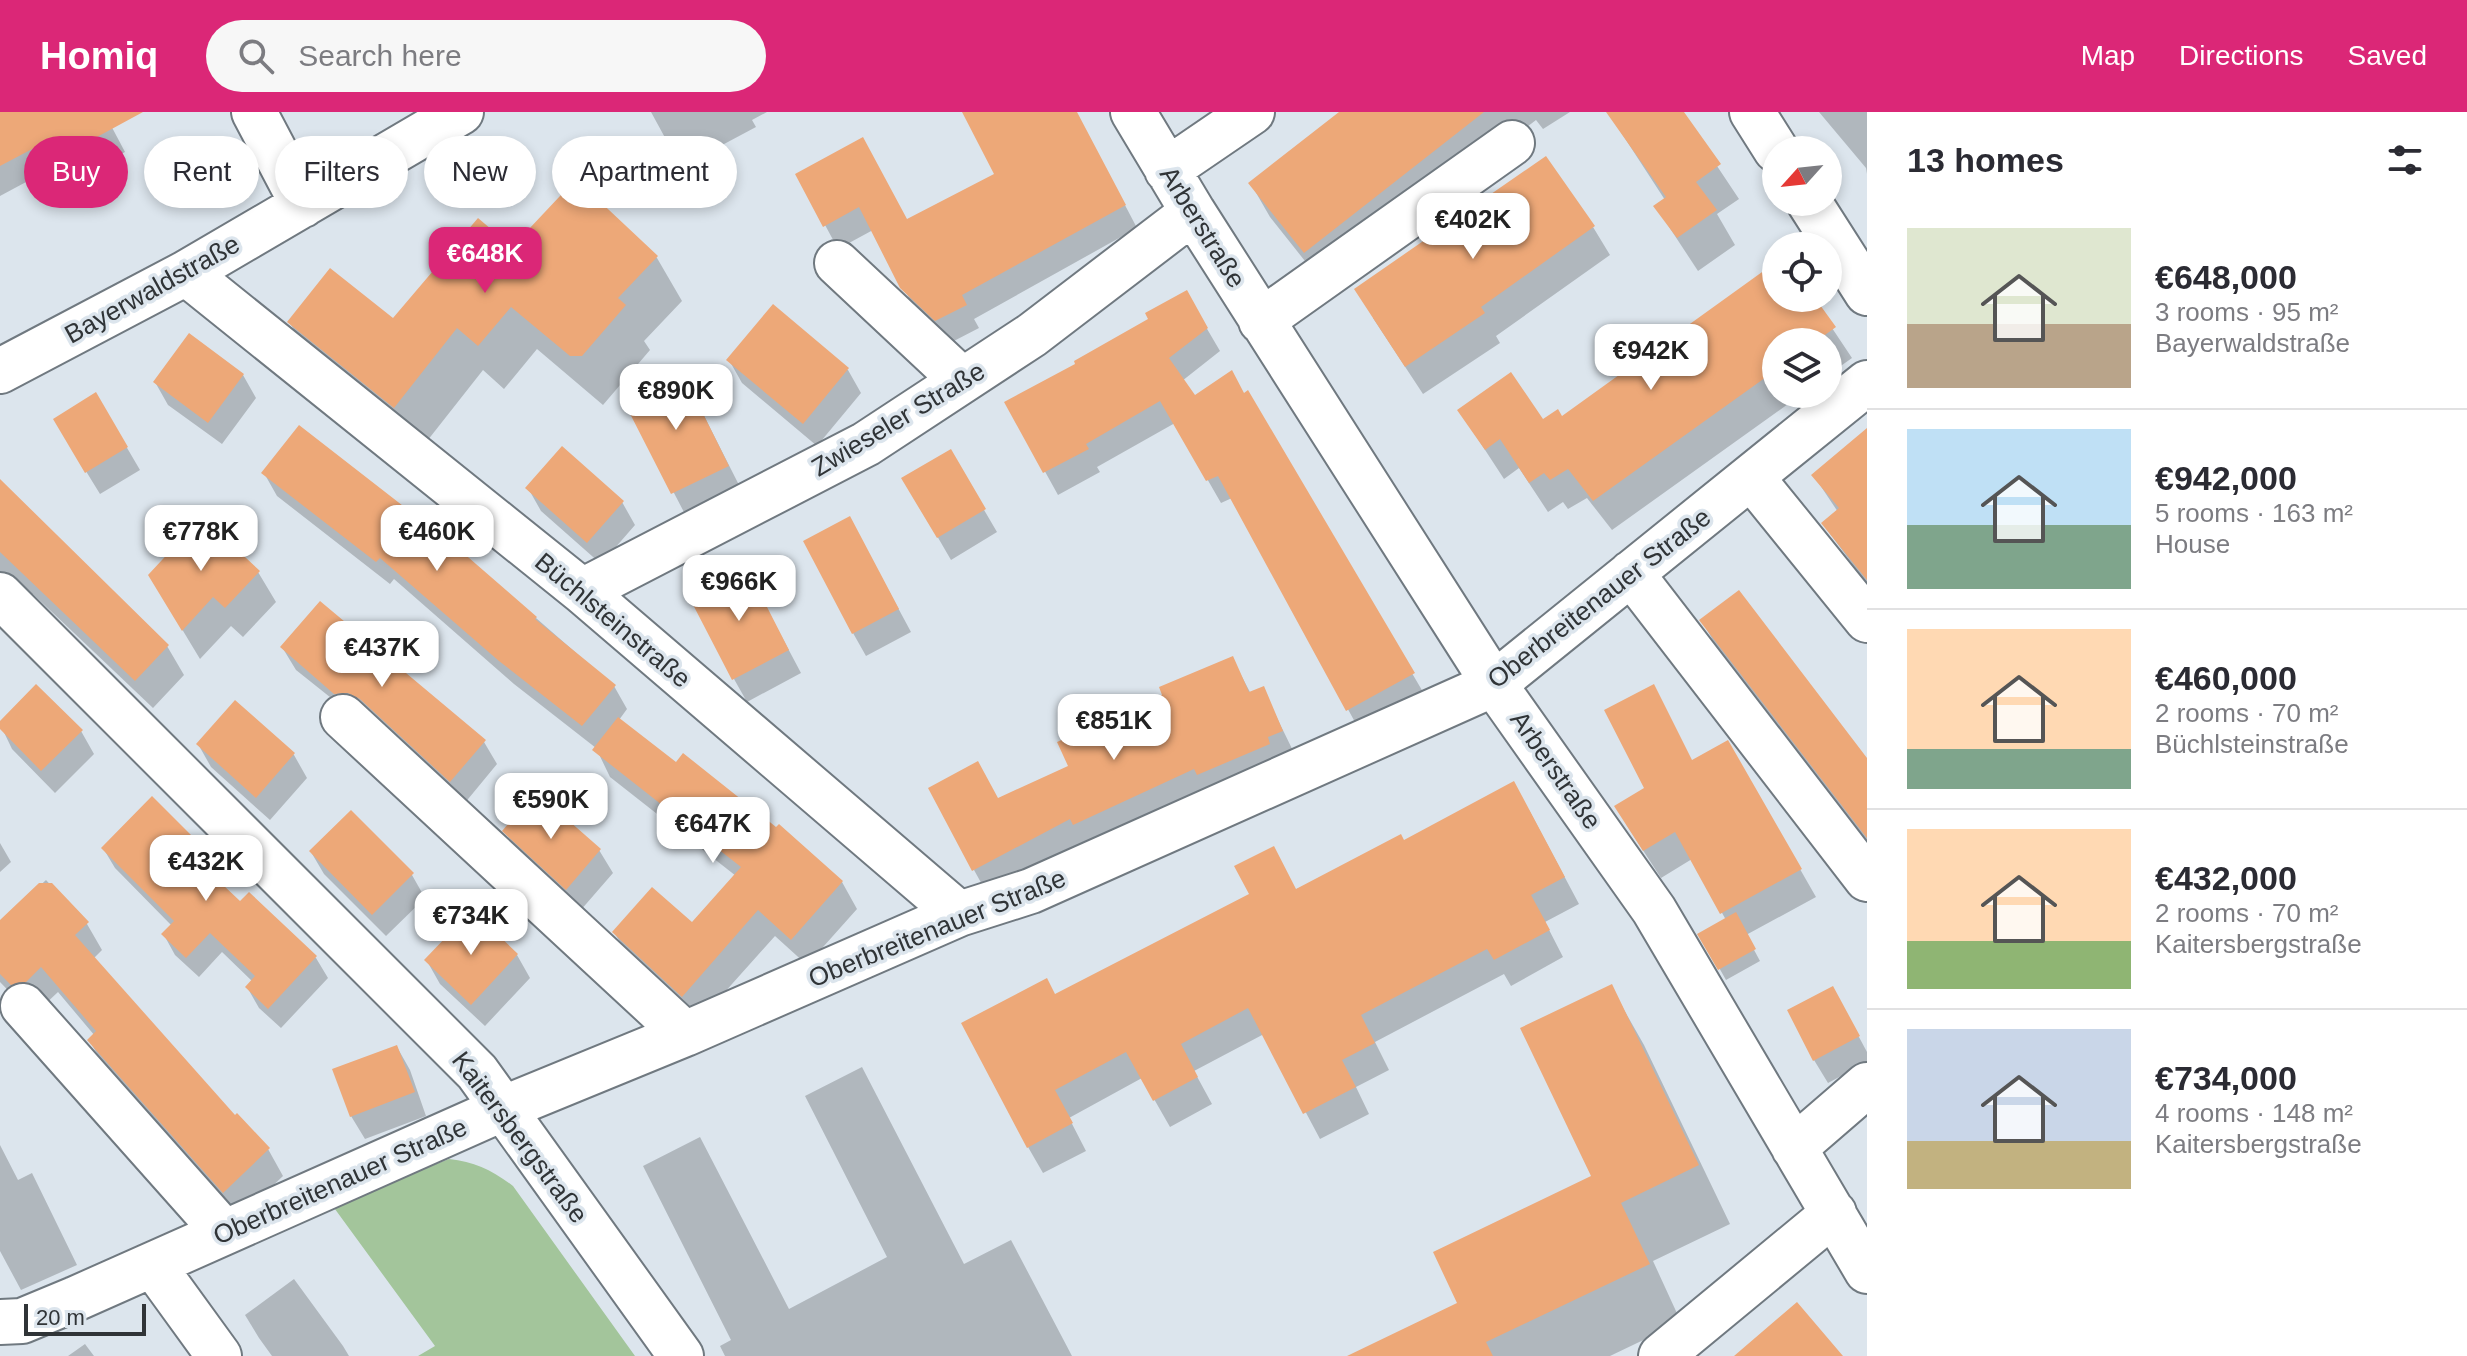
<!DOCTYPE html>
<meta charset="utf-8">
<style>
body{margin:0;font-family:Arial,sans-serif;background:#f7f7f7;color:#2b2b33;height:100vh;display:flex;flex-direction:column;font-size:30px;white-space:nowrap}
*{box-sizing:border-box;margin:0}
p{font-size:26px;color:#7c7c81}
.icon{flex:none;width:44px;height:44px;fill:none;stroke:currentColor;stroke-width:2;stroke-linecap:round;stroke-linejoin:round}
.map{position:relative;flex:1;overflow:hidden}
.panel{display:flex;flex-direction:column;background:#fff;width:600px}
.panel>*{flex:none}
.top-card{position:absolute;left:24px;top:24px;width:760px;height:72px;display:flex;gap:16px}
.needle{width:52px;rotate:243deg}
.tools{position:absolute;left:1762px;top:24px;display:grid;gap:16px}
.tools a{display:grid;place-items:center;width:80px;height:80px;border-radius:50%;background:#fff;box-shadow:0 4px 12px #0003;font-size:40px}
.scale{position:absolute;left:24px;bottom:20px;width:122px;box-sizing:border-box;padding-left:8px;border:4px solid #303437;border-top:0;font-size:22px;line-height:28px;white-space:nowrap;color:#303437;-webkit-text-stroke:6px #dce5ed;paint-order:stroke}
.price{position:absolute;translate:-50% -68px;padding:0 18px;border-radius:16px;background:#fff;color:#222;font-size:26px;line-height:52px;filter:drop-shadow(0 2px 4px #0008)}
.price::after{content:'';position:absolute;left:50%;top:48px;width:24px;height:18px;margin-left:-12px;background:inherit;clip-path:polygon(0 0,100% 0,50% 100%)}
.price.active{background:#db2777;color:#fff}
ul{padding:0;list-style:none}
li{display:flex;align-items:center;gap:24px;height:200px;padding:0 40px}
li+li{border-top:2px solid #e1e1e2}
li span{display:grid;place-items:center;flex:none;width:224px;height:160px;border-radius:0px;color:#555}
li>.icon{margin-inline-start:auto}
span .icon{width:96px;height:96px;fill:#fffc;stroke-width:1}
li b{font-size:34px}
h2{display:flex;justify-content:space-between;align-items:center;height:96px;padding:0 40px;font-size:34px}
.pill{padding:0 28px;border-radius:36px;background:#fff;box-shadow:0 4px 12px #0003;font-size:28px;line-height:72px}
.pill.active{background:#db2777;color:#fff}
header{display:flex;align-items:center;gap:48px;box-sizing:border-box;height:112px;padding:0 40px;background:#db2777;color:#fff}
header strong{font-size:38px}
nav{display:flex;gap:44px;margin-inline-start:auto;font-size:28px}
.search{width:560px;height:72px;background:#f7f7f7;display:flex;align-items:center;gap:20px;box-sizing:border-box;padding:0 28px;border-radius:44px;color:#7c7c81;font-size:30px}
main{display:flex;flex:1;min-height:0}
.map>svg:first-child{display:block}
.green{fill:#a3c59b}
.shadow{fill:#0003}
.building{fill:#eda878}
.lines{fill:none;stroke-linecap:round;stroke-linejoin:round}
.minor-casing{stroke:#707980;stroke-width:48}
.minor{stroke:#fff;stroke-width:44}
.labels{text-anchor:middle;dominant-baseline:central;stroke-width:7;stroke-linejoin:round;paint-order:stroke}
.street-label{font-size:26px;fill:#303437;stroke:#dce5ed}
</style>
<header>
<strong>Homiq</strong>
<div class="search"><svg class="icon" aria-label="search" viewBox="0 0 24 24"><circle cx="10" cy="10" r="6"/><path d="M15 15l6 6"/></svg>Search here</div>
<nav><a>Map</a><a>Directions</a><a>Saved</a></nav>
</header>
<main>
<div class="map">
<svg width="1867" height="1244" viewBox="0 0 1867 1244">
<rect width="100%" height="100%" fill="#dce5ed"/>
<path class="green" d="M 449,1047 C 475,1050 492,1058 513,1074 L 635,1244 L 418,1244 L 435,1234 L 332,1093 Z"/>
<path class="shadow" d="M 0,0 L 116,0 L 107,6 L 125,40 L 77,65 L 67,48 L 0,84 Z
M 651,0 L 767,0 L 752,8 L 756,15 L 681,55 Z
M 964,0 L 1055,0 L 1095,36 L 1137,116 L 974,207 L 979,216 L 950,231 L 916,199 L 873,118 L 838,137 L 798,63 L 907,110 L 996,63 Z
M 1342,0 L 1570,0 L 1543,17 L 1536,8 L 1324,173 L 1270,105 L 1251,72 Z
M 1624,0 L 1681,0 L 1739,87 L 1717,102 L 1735,133 L 1698,159 L 1656,95 L 1665,88 L 1613,8 Z
M 1819,0 L 1867,0 L 1867,62 L 1866,56 Z
M 576,70 L 657,146 L 682,189 L 644,229 L 650,238 L 603,293 L 537,237 L 504,277 L 483,258 L 420,338 L 315,254 L 290,211 L 393,209 L 512,138 Z
M 1593,115 L 1610,143 L 1496,224 L 1500,231 L 1423,282 L 1373,206 Z
M 1776,153 L 1776,186 L 1812,186 L 1852,246 L 1828,263 L 1828,230 L 1776,230 L 1776,282 L 1802,282 L 1612,418 L 1587,386 L 1568,397 L 1563,390 L 1548,400 L 1519,356 L 1504,367 L 1459,298 L 1543,310 L 1562,306 Z
M 1186,181 L 1220,239 L 1182,269 L 1195,286 L 1247,281 L 1426,585 L 1361,621 L 1232,386 L 1221,391 L 1175,311 L 1097,355 L 1100,360 L 1058,383 L 1007,291 L 1078,253 L 1151,208 Z
M 729,248 L 848,258 L 861,281 L 817,334 L 742,271 Z
M 243,263 L 256,286 L 222,332 L 168,293 L 155,270 Z
M 693,282 L 741,377 L 686,404 L 625,287 Z
M 96,283 L 140,358 L 100,382 L 68,330 Z
M 950,340 L 997,420 L 951,448 L 904,367 Z
M 1867,343 L 1867,472 L 1823,412 L 1838,400 L 1814,364 Z
M 264,361 L 536,506 L 614,574 L 627,597 L 619,608 L 676,653 L 777,718 L 780,715 L 842,770 L 857,797 L 807,853 L 775,824 L 698,910 L 630,847 L 614,820 L 692,813 L 736,764 L 610,665 L 596,636 L 514,572 L 394,467 L 390,472 L 277,384 Z
M 0,370 L 167,534 L 184,563 L 153,596 L 33,482 L 27,489 L 0,468 Z
M 528,376 L 622,390 L 635,413 L 601,452 L 541,399 Z
M 862,429 L 911,520 L 866,544 L 853,521 Z
M 258,460 L 276,490 L 243,525 L 231,514 L 200,547 L 168,494 Z
M 758,480 L 801,561 L 747,590 L 734,567 Z
M 1702,509 L 1867,649 L 1867,729 L 1715,532 Z
M 282,535 L 484,630 L 497,652 L 464,692 L 296,558 Z
M 1232,546 L 1251,582 L 1263,577 L 1297,647 L 989,785 L 974,758 L 998,688 L 1071,655 L 1165,584 Z
M 236,591 L 294,643 L 307,666 L 270,708 L 211,655 L 198,632 Z
M 0,612 L 81,619 L 94,642 L 55,681 L 12,637 Z
M 1727,630 L 1816,785 L 1746,823 L 1760,849 L 1726,868 L 1700,822 L 1726,808 L 1692,747 L 1661,766 L 1626,712 L 1693,650 Z
M 1529,698 L 1579,792 L 1545,810 L 1563,845 L 1511,874 L 1504,862 L 1375,930 L 1389,958 L 1356,975 L 1369,1002 L 1320,1027 L 1264,922 L 1194,959 L 1212,992 L 1170,1015 L 1142,966 L 1069,1006 L 1086,1039 L 1043,1061 L 1028,1035 L 1055,884 L 1403,730 Z
M 505,719 L 599,738 L 613,761 L 580,799 L 518,742 Z
M 195,730 L 207,751 L 202,755 L 240,791 L 249,783 L 316,846 L 328,866 L 281,916 L 259,896 L 247,875 L 253,870 L 222,840 L 199,865 L 175,843 L 164,823 L 172,814 L 115,756 L 103,736 Z
M 0,731 L 11,750 L 0,760 Z
M 311,740 L 412,763 L 425,786 L 386,824 L 324,762 Z
M 46,768 L 87,812 L 102,838 L 93,847 L 234,1006 L 268,1037 L 283,1064 L 239,1106 L 105,955 L 89,928 L 95,924 L 58,880 L 41,896 L 28,899 L 0,870 L 0,811 Z
M 517,843 L 530,866 L 485,914 L 440,872 L 427,849 Z
M 1611,875 L 1644,933 L 1730,1112 L 1653,1149 L 1681,1210 L 1610,1244 L 1351,1244 L 1460,1192 L 1594,1065 Z
M 1845,899 L 1867,940 L 1867,950 L 1828,971 L 1814,948 Z
M 397,935 L 410,958 L 426,1004 L 365,1027 L 351,1004 Z
M 862,955 L 964,1152 L 1011,1128 L 1072,1244 L 725,1244 L 720,1234 L 731,1228 L 643,1054 L 700,1025 L 789,1197 L 887,1145 L 805,984 Z
M 0,1033 L 18,1068 L 32,1061 L 77,1153 L 21,1178 L 0,1139 Z
M 294,1167 L 343,1234 L 349,1244 L 272,1244 L 259,1226 L 245,1203 Z
M 85,1232 L 94,1244 L 68,1244 Z"/>
<path class="building" d="M 0,0 L 143,0 L 62,44 L 53,26 L 0,54 Z
M 962,0 L 1077,0 L 1126,93 L 962,183 L 967,193 L 935,209 L 900,176 L 859,95 L 823,115 L 795,62 L 863,25 L 907,107 L 994,62 Z
M 1339,0 L 1484,0 L 1304,141 L 1248,71 Z
M 1606,0 L 1684,0 L 1721,52 L 1696,70 L 1717,98 L 1677,126 L 1653,94 L 1666,85 Z
M 1546,44 L 1595,114 L 1481,195 L 1485,201 L 1405,255 L 1354,177 Z
M 576,67 L 658,144 L 618,186 L 626,193 L 582,244 L 570,244 L 511,195 L 478,234 L 457,216 L 394,296 L 287,210 L 330,156 L 393,206 L 478,106 L 512,135 Z
M 1776,150 L 1776,186 L 1815,186 L 1836,215 L 1815,230 L 1776,230 L 1776,258 L 1593,389 L 1568,357 L 1550,368 L 1544,361 L 1529,371 L 1500,327 L 1485,338 L 1457,298 L 1511,260 L 1543,307 L 1558,297 L 1562,304 Z
M 1187,178 L 1208,216 L 1169,246 L 1195,283 L 1232,258 L 1244,281 L 1248,278 L 1415,561 L 1346,599 L 1218,364 L 1206,369 L 1160,289 L 1086,332 L 1089,337 L 1043,361 L 1004,290 L 1075,252 L 1074,249 L 1148,207 L 1145,201 Z
M 773,192 L 849,256 L 803,312 L 726,248 Z
M 189,221 L 244,262 L 208,311 L 153,270 Z
M 681,257 L 729,354 L 671,382 L 622,286 Z
M 96,280 L 128,335 L 85,361 L 53,307 Z
M 299,313 L 461,439 L 537,505 L 535,507 L 616,573 L 582,614 L 499,549 L 380,446 L 376,450 L 261,361 Z
M 1867,316 L 1867,468 L 1821,411 L 1839,396 L 1811,363 Z
M 562,334 L 624,389 L 587,431 L 525,376 Z
M 951,337 L 986,397 L 937,426 L 901,366 Z
M 0,367 L 169,533 L 135,569 L 0,440 Z
M 850,404 L 899,497 L 852,522 L 803,429 Z
M 202,405 L 260,459 L 225,496 L 213,485 L 182,519 L 148,463 Z
M 746,454 L 789,538 L 732,568 L 689,485 Z
M 1739,478 L 1867,646 L 1867,726 L 1699,508 Z
M 320,489 L 486,628 L 450,670 L 360,587 L 348,581 L 334,582 L 280,535 Z
M 1233,544 L 1249,580 L 1264,574 L 1283,619 L 1268,625 L 1270,632 L 1197,663 L 1194,657 L 1073,713 L 1070,707 L 972,759 L 928,676 L 978,649 L 998,686 L 1068,654 L 1057,630 L 1162,583 L 1159,575 Z
M 36,572 L 83,618 L 41,659 L 0,617 L 0,609 Z
M 1654,572 L 1692,648 L 1728,628 L 1802,757 L 1720,802 L 1675,720 L 1643,739 L 1614,694 L 1644,676 L 1604,598 Z
M 235,588 L 295,641 L 256,686 L 196,632 Z
M 618,605 L 676,650 L 683,641 L 776,715 L 779,712 L 843,769 L 791,828 L 758,798 L 682,885 L 612,820 L 652,775 L 692,810 L 741,755 L 592,638 Z
M 1514,669 L 1565,765 L 1531,783 L 1550,818 L 1494,848 L 1487,837 L 1361,903 L 1375,931 L 1342,948 L 1356,975 L 1303,1002 L 1248,896 L 1181,932 L 1198,965 L 1153,989 L 1126,940 L 1055,978 L 1073,1011 L 1027,1036 L 961,911 L 1047,866 L 1055,882 L 1249,782 L 1234,754 L 1274,734 L 1296,777 L 1401,722 L 1404,728 Z
M 536,680 L 601,737 L 566,778 L 502,719 Z
M 152,684 L 197,729 L 187,739 L 240,789 L 249,780 L 317,844 L 268,897 L 245,875 L 255,864 L 210,821 L 186,846 L 161,822 L 174,809 L 101,736 Z
M 351,698 L 414,761 L 372,803 L 309,739 Z
M 39,771 L 52,771 L 89,810 L 75,823 L 235,1003 L 237,1001 L 270,1036 L 223,1081 L 87,928 L 96,919 L 41,855 L 26,870 L 11,873 L 0,862 L 0,808 Z
M 472,798 L 518,842 L 471,893 L 424,848 Z
M 1736,800 L 1756,837 L 1718,858 L 1697,822 Z
M 1612,872 L 1699,1053 L 1621,1091 L 1650,1152 L 1486,1230 L 1493,1244 L 1347,1244 L 1457,1191 L 1433,1140 L 1591,1064 L 1520,916 Z
M 1833,874 L 1860,924 L 1813,949 L 1787,898 Z
M 397,933 L 415,980 L 350,1005 L 332,957 Z
M 1797,1190 L 1843,1244 L 1734,1244 Z"/>
<g class="lines">
<defs>
<path id="minor" d="M 254,0 L 303,93
M 1133,0 L 1193,100 L 1494,572 L 1654,798 L 1867,1159
M 1752,0 L 1776,38
M 1167,58 L 1252,0
M 1809,90 L 1867,181
M 837,151 L 962,268
M 186,161 L 582,479 L 959,802
M 1261,209 L 1512,31
M 0,259 L 186,161 L 461,0
M 1752,366 L 1867,508
M 1631,461 L 1867,767
M 582,479 L 866,332 L 1032,223 L 1193,100
M 0,483 L 477,960 L 681,1244
M 343,605 L 685,922
M 23,894 L 224,1120
M 1794,1036 L 1867,973
M 153,1153 L 219,1244
M 0,1210 L 22,1209 L 75,1187 L 502,997 L 685,922 L 959,802 L 1031,779 L 1494,572 L 1867,271
M 1661,1244 L 1834,1101"/>
</defs>
<use href="#minor" class="minor-casing"/>
<use href="#minor" class="minor"/>
</g>
<g class="labels">
<g class="street-label">
<text transform="translate(1203 115) rotate(58)">Arberstraße</text>
<text transform="translate(152 177) rotate(-29)">Bayerwaldstraße</text>
<text transform="translate(898 307) rotate(-31)">Zwieseler Straße</text>
<text transform="translate(1599 486) rotate(-38)">Oberbreitenauer Straße</text>
<text transform="translate(613 508) rotate(40)">Büchlsteinstraße</text>
<text transform="translate(1556 658) rotate(55)">Arberstraße</text>
<text transform="translate(937 816) rotate(-22)">Oberbreitenauer Straße</text>
<text transform="translate(520 1025) rotate(53)">Kaitersbergstraße</text>
<text transform="translate(340 1069) rotate(-24)">Oberbreitenauer Straße</text>
</g>
</g>
</svg>
<div class="tools">
<a><svg class="needle" viewBox="-14 -14 28 28"><path d="M0-13l5 13h-10z" fill="#e53935"/><path d="M0 13l5-13h-10z" fill="#7c7c81"/></svg></a>
<a><svg class="icon" aria-label="locate" viewBox="0 0 24 24"><circle cx="12" cy="12" r="6"/><path d="M12 2v4M12 18v4M2 12h4M18 12h4"/></svg></a>
<a><svg class="icon" aria-label="layers" viewBox="0 0 24 24"><path d="M12 4l9 5-9 5-9-5zM3 14l9 5 9-5"/></svg></a>
</div>
<div class="scale">20 m</div>
<b class="price" style="left:1473px;top:149px">€402K</b>
<b class="price active" style="left:485px;top:183px">€648K</b>
<b class="price" style="left:1651px;top:280px">€942K</b>
<b class="price" style="left:676px;top:320px">€890K</b>
<b class="price" style="left:201px;top:461px">€778K</b>
<b class="price" style="left:437px;top:461px">€460K</b>
<b class="price" style="left:739px;top:511px">€966K</b>
<b class="price" style="left:382px;top:577px">€437K</b>
<b class="price" style="left:1114px;top:650px">€851K</b>
<b class="price" style="left:551px;top:729px">€590K</b>
<b class="price" style="left:713px;top:753px">€647K</b>
<b class="price" style="left:206px;top:791px">€432K</b>
<b class="price" style="left:471px;top:845px">€734K</b>
<div class="top-card">
<a class="pill active">Buy</a>
<a class="pill">Rent</a>
<a class="pill">Filters</a>
<a class="pill">New</a>
<a class="pill">Apartment</a>
</div>
</div>
<section class="panel">
<h2>13 homes<svg class="icon" aria-label="filters" viewBox="0 0 24 24"><path d="M4 7h16M4 17h16"/><circle cx="9" cy="7" r="2"/><circle cx="15" cy="17" r="2"/></svg></h2>
<ul>
<li><span style="background:linear-gradient(#dfe7d0 60%,#b9a48a 0)"><svg class="icon" aria-label="home" viewBox="0 0 24 24"><path d="M3 11l9-7 9 7M6 9v11h12V9"/></svg></span><div><b>€648,000</b><p>3 rooms · 95 m²</p><p>Bayerwaldstraße</p></div></li>
<li><span style="background:linear-gradient(#bfe0f5 60%,#7fa58c 0)"><svg class="icon" aria-label="home" viewBox="0 0 24 24"><path d="M3 11l9-7 9 7M6 9v11h12V9"/></svg></span><div><b>€942,000</b><p>5 rooms · 163 m²</p><p>House</p></div></li>
<li><span style="background:linear-gradient(#ffd9b3 75%,#7fa58c 0)"><svg class="icon" aria-label="home" viewBox="0 0 24 24"><path d="M3 11l9-7 9 7M6 9v11h12V9"/></svg></span><div><b>€460,000</b><p>2 rooms · 70 m²</p><p>Büchlsteinstraße</p></div></li>
<li><span style="background:linear-gradient(#ffd9b3 70%,#8fb573 0)"><svg class="icon" aria-label="home" viewBox="0 0 24 24"><path d="M3 11l9-7 9 7M6 9v11h12V9"/></svg></span><div><b>€432,000</b><p>2 rooms · 70 m²</p><p>Kaitersbergstraße</p></div></li>
<li><span style="background:linear-gradient(#c9d6e8 70%,#c2b280 0)"><svg class="icon" aria-label="home" viewBox="0 0 24 24"><path d="M3 11l9-7 9 7M6 9v11h12V9"/></svg></span><div><b>€734,000</b><p>4 rooms · 148 m²</p><p>Kaitersbergstraße</p></div></li>
</ul>
</section>
</main>
